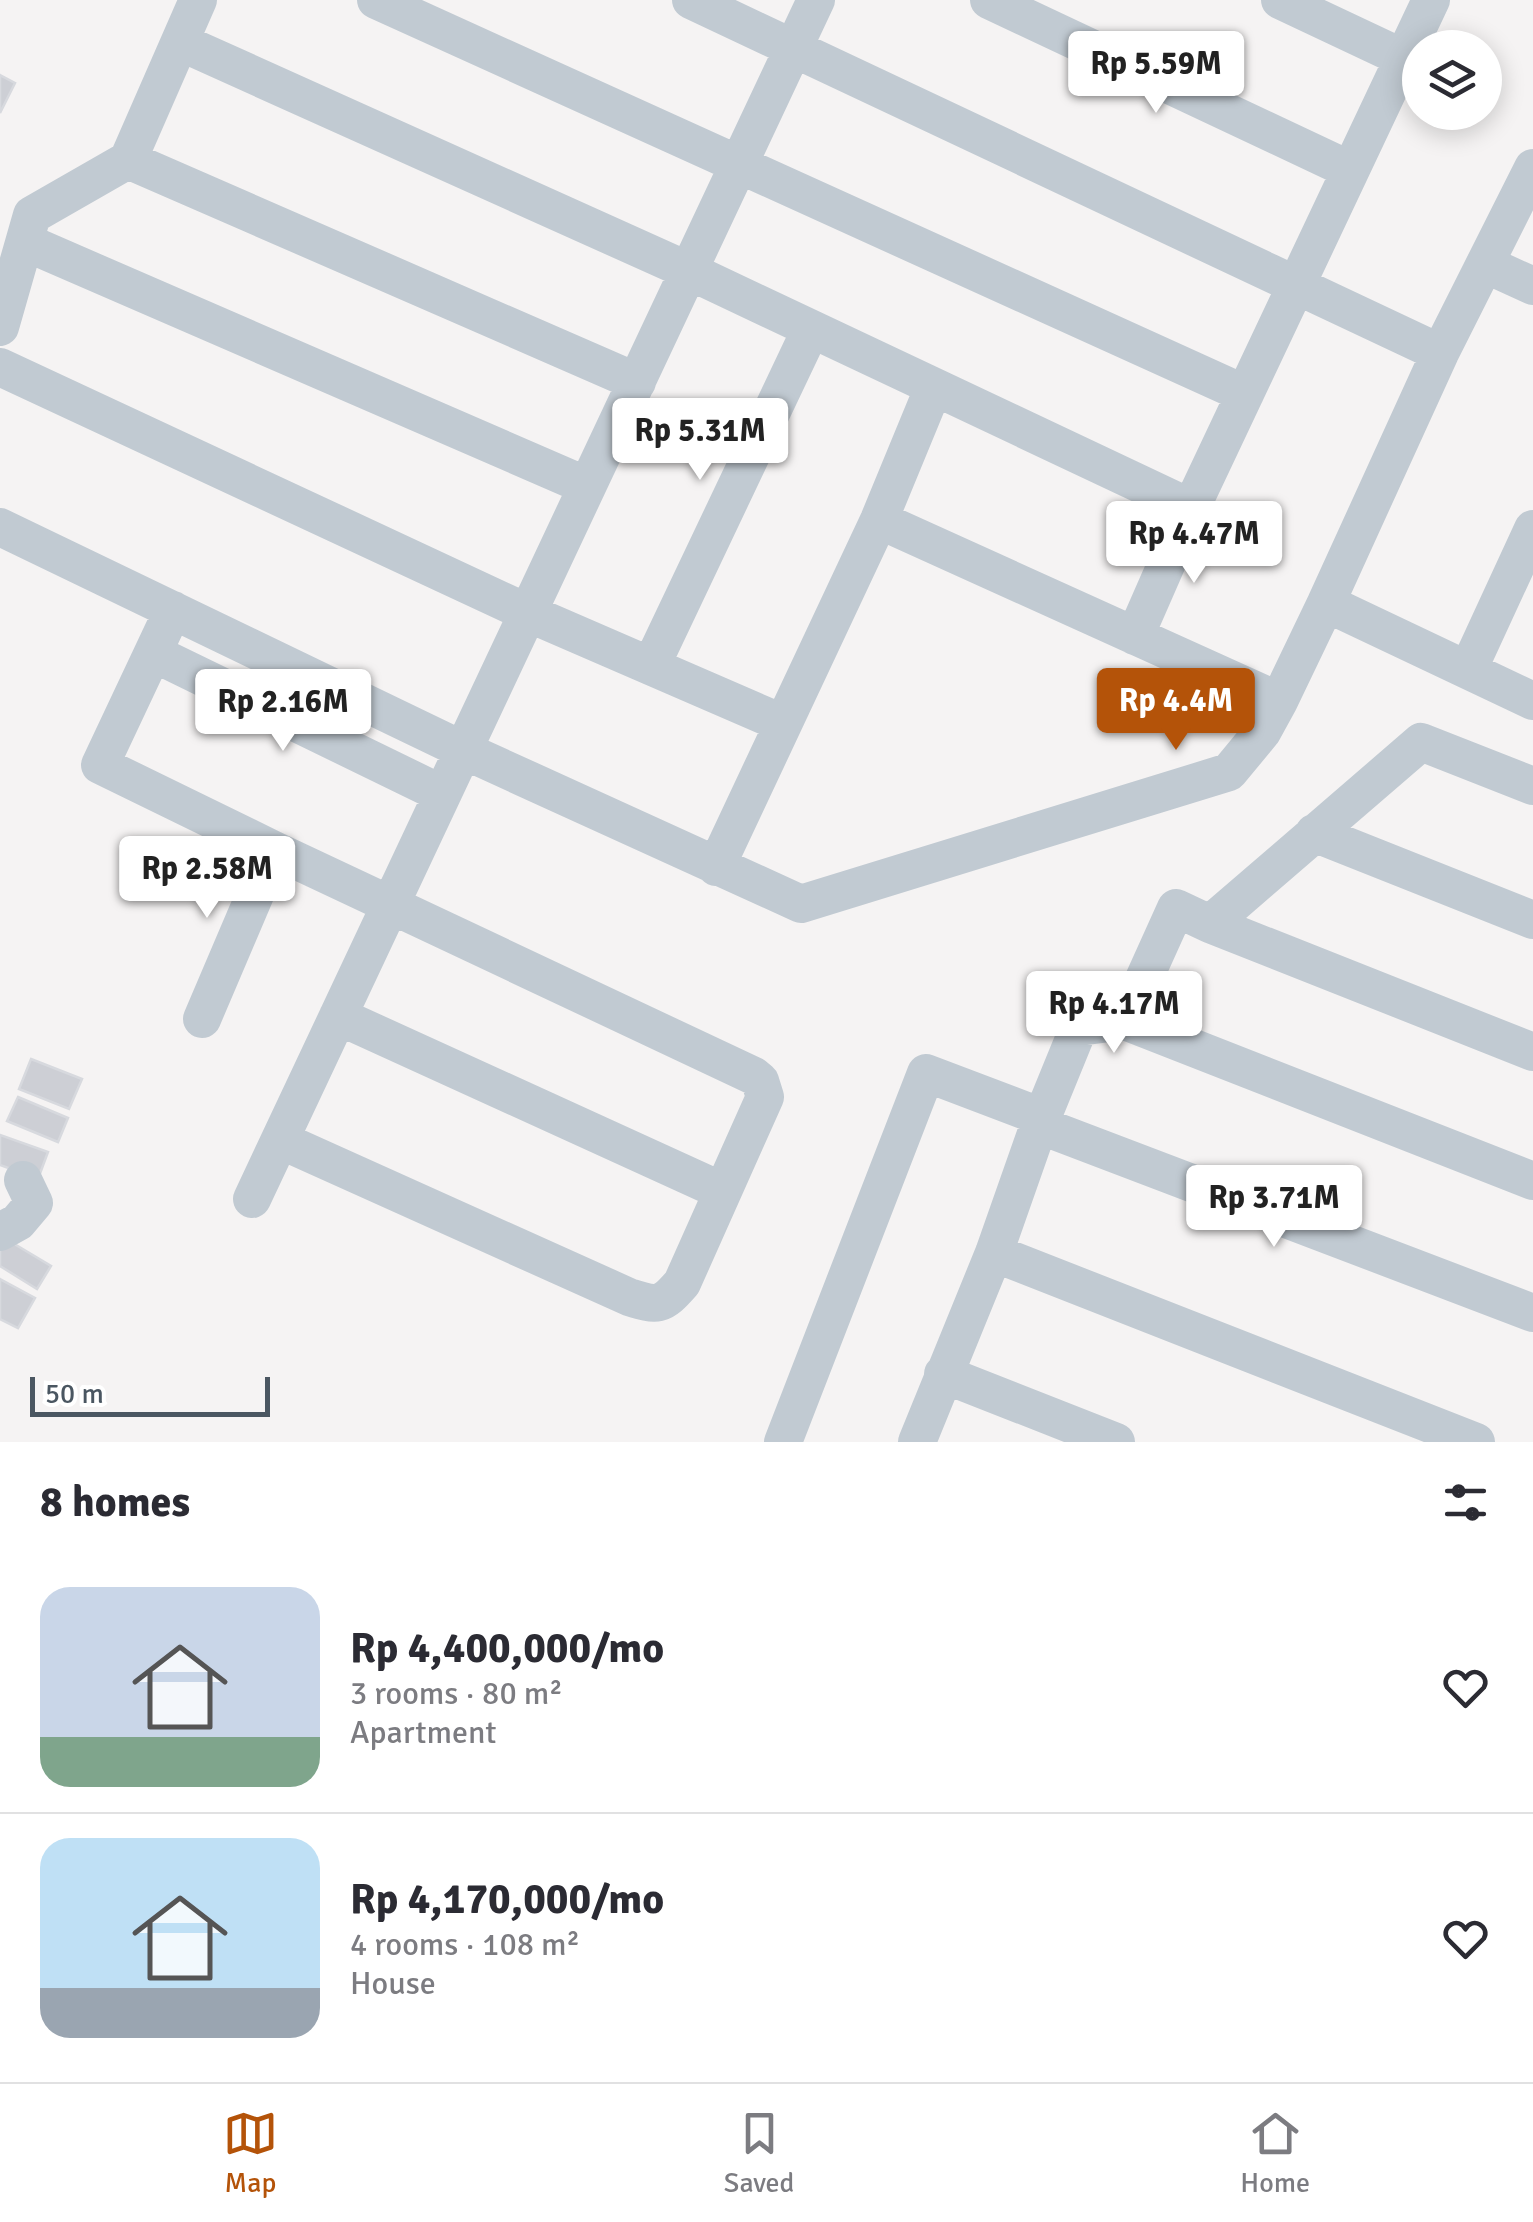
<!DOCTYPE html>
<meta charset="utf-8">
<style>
body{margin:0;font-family:Signika,sans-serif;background:#f2f2f3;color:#2b2b33;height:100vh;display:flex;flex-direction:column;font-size:38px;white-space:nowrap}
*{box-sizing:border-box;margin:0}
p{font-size:32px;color:#7c7c81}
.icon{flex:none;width:55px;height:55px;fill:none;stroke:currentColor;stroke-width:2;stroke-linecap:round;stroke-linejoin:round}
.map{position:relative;height:1442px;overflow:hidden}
.side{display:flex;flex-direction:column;background:#fff;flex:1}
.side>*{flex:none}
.controls{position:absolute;left:1402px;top:30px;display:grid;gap:20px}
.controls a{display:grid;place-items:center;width:100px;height:100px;border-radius:50%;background:#fff;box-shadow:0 5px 25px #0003;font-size:50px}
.scale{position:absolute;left:30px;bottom:25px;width:240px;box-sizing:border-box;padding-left:10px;border:5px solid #4a5661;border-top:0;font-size:28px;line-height:35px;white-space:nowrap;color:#4a5661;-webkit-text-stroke:8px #fff;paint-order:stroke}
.price{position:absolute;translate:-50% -85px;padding:0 22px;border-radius:10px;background:#fff;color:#222;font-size:32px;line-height:65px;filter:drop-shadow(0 2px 5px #0008)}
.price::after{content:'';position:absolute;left:50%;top:60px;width:30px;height:22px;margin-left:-15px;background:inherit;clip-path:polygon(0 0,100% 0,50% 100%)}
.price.selected{background:#b45309;color:#fff}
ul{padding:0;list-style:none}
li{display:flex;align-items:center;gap:30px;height:250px;padding:0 40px}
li+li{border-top:2px solid #e1e1e2}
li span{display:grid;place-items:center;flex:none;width:280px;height:200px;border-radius:30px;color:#555}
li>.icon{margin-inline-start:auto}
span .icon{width:120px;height:120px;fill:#fffc;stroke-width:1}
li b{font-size:42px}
h2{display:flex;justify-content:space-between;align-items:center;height:120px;padding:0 40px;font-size:42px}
.dock{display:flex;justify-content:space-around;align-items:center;height:140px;border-top:2px solid #e1e1e2;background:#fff;font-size:28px;color:#7c7c81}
.dock a{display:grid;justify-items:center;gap:5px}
.dock .selected{color:#b45309}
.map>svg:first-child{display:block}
.building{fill:#cdcfd5;stroke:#d7d9de;stroke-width:2.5}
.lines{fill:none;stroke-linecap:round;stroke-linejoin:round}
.street{stroke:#c1cad2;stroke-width:38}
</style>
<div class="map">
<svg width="1533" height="1442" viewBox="0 0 1533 1442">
<rect width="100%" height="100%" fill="#f5f3f3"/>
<path class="building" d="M 0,75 L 15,83 L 0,113 Z
M 31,1059 L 82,1079 L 69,1109 L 19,1089 Z
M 18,1097 L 68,1118 L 58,1142 L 7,1121 Z
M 0,1135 L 48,1152 L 38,1179 L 0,1165 Z
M 6,1239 L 51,1266 L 37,1289 L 0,1266 L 0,1249 Z
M 0,1279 L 35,1298 L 18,1328 L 0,1319 Z"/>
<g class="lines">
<path class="street" d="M 376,0 L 1245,394
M 691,0 L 1440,353
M 989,0 L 1350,170
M 1280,0 L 1403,58
M 180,42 L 689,271 L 1191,508
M 128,160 L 198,0
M 25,242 L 587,486
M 1487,265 L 1533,286
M 0,327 L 32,215 L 128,160 L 637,382
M 0,367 L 528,613 L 782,723
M 0,527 L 463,750 L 801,904 L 1229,772 L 1262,732 L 1279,701 L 879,520
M 1326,603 L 1440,353 L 1533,168
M 173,610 L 100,765 L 274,850 L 754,1076 L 760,1081 L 765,1097 L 682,1283 C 661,1307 658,1306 629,1297 L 280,1140
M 1135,636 L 1191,508 L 1431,0
M 153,653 L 442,794
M 651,666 L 811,329
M 1468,670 L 1533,529
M 1279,701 L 1326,603 L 1533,701
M 1314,833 L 1533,920
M 716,867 L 879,520 L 933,389
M 1210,924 L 1533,1052
M 338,1016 L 722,1191
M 202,1019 L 274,850
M 1125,1021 L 1176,908 L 1210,924 L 1421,742 L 1533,786
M 1039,1125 L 1533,1313
M 252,1199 L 816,0
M 0,1232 L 18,1222 L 34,1203 L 23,1180
M 994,1253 L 1476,1442
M 943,1374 L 1116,1442
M 783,1442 L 926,1073 L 1042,1117
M 917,1442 L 994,1253 L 1039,1125 L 1079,1027 L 1125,1021 L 1533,1181"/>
</g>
</svg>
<div class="controls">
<a><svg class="icon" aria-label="layers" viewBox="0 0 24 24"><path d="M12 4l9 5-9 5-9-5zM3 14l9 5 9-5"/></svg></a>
</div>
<div class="scale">50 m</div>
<b class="price" style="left:1156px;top:116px">Rp 5.59M</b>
<b class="price" style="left:700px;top:483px">Rp 5.31M</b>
<b class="price" style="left:1194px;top:586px">Rp 4.47M</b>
<b class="price selected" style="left:1176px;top:753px">Rp 4.4M</b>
<b class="price" style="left:283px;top:754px">Rp 2.16M</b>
<b class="price" style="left:207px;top:921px">Rp 2.58M</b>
<b class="price" style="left:1114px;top:1056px">Rp 4.17M</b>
<b class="price" style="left:1274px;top:1250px">Rp 3.71M</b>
</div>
<section class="side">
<h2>8 homes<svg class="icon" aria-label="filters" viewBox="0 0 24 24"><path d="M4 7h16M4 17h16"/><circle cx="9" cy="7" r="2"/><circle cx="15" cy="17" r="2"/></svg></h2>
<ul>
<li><span style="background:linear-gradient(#c9d6e8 75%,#7fa58c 0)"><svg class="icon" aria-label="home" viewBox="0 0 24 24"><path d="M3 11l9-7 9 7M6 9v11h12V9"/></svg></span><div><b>Rp 4,400,000/mo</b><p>3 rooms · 80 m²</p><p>Apartment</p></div><svg class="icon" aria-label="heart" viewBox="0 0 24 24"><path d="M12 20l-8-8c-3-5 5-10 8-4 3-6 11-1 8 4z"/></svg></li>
<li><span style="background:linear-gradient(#bfe0f5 75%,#9aa5b1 0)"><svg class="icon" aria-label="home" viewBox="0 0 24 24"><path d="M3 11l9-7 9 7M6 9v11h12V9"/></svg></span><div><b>Rp 4,170,000/mo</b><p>4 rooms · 108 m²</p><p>House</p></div><svg class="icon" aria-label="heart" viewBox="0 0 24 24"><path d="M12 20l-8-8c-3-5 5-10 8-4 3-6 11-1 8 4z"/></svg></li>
</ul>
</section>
<nav class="dock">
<a class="selected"><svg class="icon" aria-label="map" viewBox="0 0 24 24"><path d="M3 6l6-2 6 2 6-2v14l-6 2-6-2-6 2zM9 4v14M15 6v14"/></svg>Map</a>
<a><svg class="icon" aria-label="saved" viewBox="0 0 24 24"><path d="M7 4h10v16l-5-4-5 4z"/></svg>Saved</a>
<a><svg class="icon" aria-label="home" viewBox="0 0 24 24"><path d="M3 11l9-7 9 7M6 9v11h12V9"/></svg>Home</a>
</nav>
